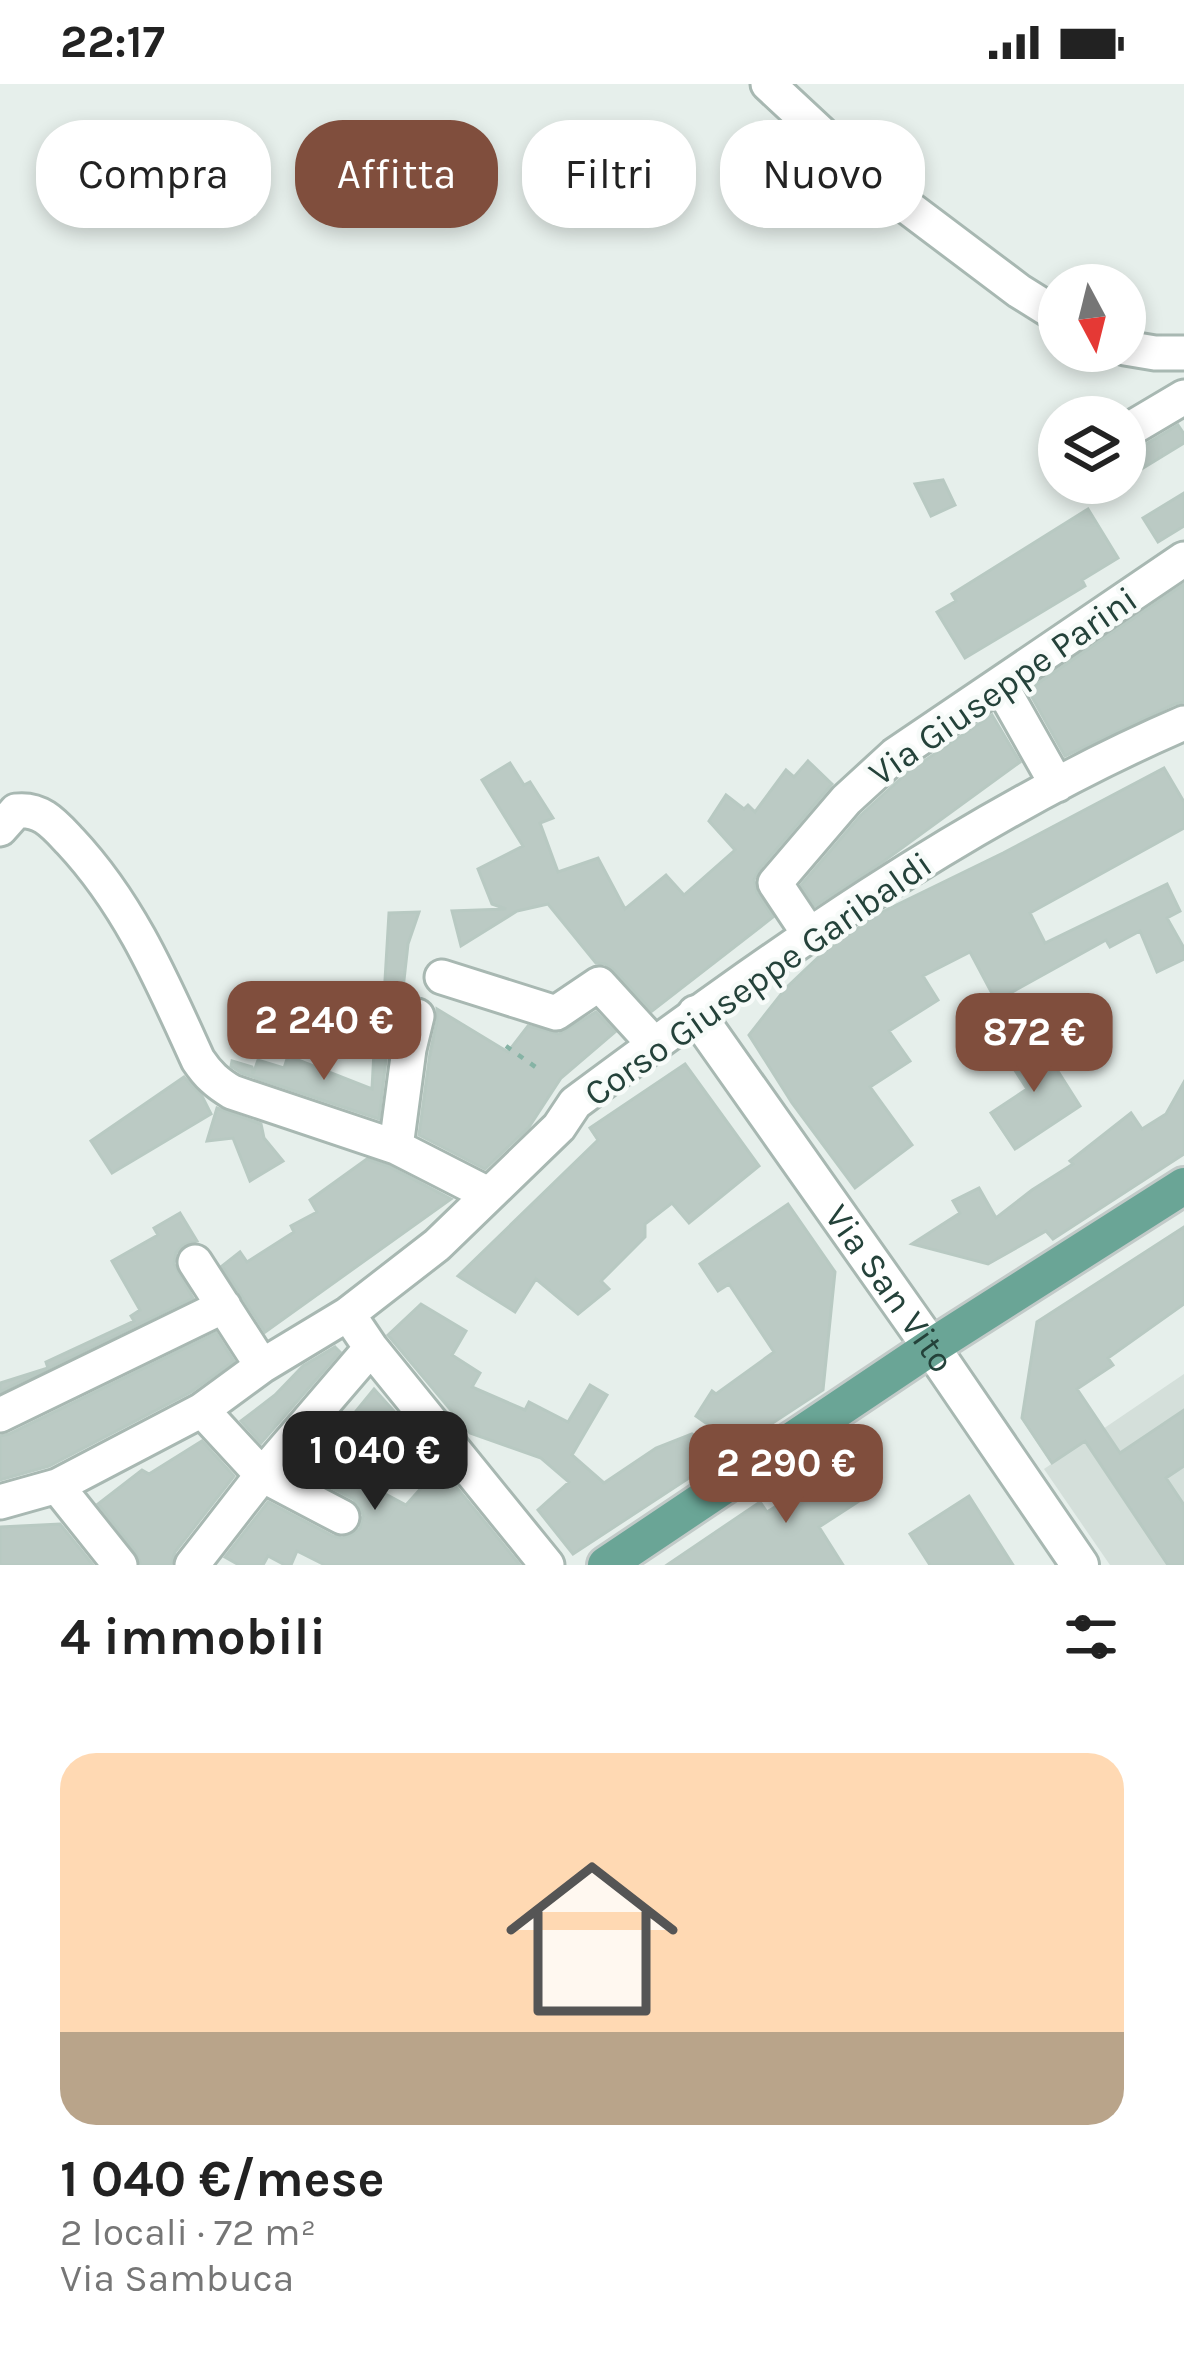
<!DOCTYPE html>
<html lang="it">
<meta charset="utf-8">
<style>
body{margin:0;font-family:Karla,sans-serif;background:#f2f2f2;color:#222;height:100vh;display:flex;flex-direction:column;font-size:45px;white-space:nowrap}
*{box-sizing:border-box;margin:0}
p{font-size:39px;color:#767676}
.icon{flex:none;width:66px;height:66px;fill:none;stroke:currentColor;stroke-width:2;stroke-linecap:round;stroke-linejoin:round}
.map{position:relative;height:1481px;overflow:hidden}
.drawer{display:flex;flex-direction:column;background:#fff;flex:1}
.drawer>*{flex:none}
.top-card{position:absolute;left:36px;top:36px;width:1113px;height:108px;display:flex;gap:24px}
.needle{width:78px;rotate:173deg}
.controls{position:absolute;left:1038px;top:180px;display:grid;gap:24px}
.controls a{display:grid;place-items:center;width:108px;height:108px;border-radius:50%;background:#fff;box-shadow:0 6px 18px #0003;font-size:60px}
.price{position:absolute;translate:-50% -102px;padding:0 27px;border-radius:24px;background:#804e3d;color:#fff;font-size:39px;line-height:78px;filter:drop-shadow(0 3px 6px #0008)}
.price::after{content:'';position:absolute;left:50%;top:72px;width:36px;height:27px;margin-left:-18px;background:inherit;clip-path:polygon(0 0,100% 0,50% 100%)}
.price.active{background:#222;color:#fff}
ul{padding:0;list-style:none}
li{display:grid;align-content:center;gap:24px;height:636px;padding:0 60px}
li+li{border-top:3px solid #e0e0e0}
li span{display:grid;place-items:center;height:372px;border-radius:36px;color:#555}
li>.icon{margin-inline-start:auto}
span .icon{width:216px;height:216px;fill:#fffc;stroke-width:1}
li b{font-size:51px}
h2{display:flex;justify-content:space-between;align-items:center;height:144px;padding:0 60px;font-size:51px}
.pill{padding:0 42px;border-radius:48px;background:#fff;box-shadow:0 6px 18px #0003;font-size:42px;line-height:108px}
.pill.active{background:#804e3d;color:#fff}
.status{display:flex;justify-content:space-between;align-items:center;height:84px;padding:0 60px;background:#fff;direction:ltr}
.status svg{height:33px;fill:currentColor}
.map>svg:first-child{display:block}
.built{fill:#d4dfda}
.building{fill:#bbcac4;stroke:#b8c9c2;stroke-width:3}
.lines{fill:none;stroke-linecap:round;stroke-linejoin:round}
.minor-casing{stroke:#a8b8b2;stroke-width:39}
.tertiary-casing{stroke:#a8b8b2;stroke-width:42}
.primary-casing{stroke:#c2cac8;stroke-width:42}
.path{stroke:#86b3a5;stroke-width:4.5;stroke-dasharray:6 9;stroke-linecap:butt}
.minor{stroke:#fff;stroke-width:33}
.tertiary{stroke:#fff;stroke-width:36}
.primary{stroke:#6aa596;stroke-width:36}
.labels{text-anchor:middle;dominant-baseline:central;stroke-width:9;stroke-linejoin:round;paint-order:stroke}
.street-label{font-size:36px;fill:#24423a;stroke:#f7fbf9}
</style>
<div class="status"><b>22:17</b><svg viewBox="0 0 49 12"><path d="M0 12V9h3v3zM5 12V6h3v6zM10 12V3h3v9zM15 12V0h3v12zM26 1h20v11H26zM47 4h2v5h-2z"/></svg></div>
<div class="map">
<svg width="1184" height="1481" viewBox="0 0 1184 1481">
<rect width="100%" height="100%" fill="#e6efeb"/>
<path class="built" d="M 1184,1290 L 1184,1481 L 1110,1481 L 1044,1385 Z"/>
<path class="building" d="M 1178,341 L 1184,350 L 1184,359 L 1125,395 L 1125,369 L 1136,366 Z
M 943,396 L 955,421 L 931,432 L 915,400 Z
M 1184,409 L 1184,442 L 1158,458 L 1143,434 Z
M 1088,425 L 1118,474 L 1082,496 L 1085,502 L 965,574 L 937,528 L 956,517 L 952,510 Z
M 1184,500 L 1184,618 L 1175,620 L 1065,672 L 1028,606 Z
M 992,631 L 1020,678 L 884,777 L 815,822 L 801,801 L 861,731 L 908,688 Z
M 808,677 L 832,700 L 758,787 L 754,796 L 757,809 L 773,833 L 652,927 L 614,886 L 605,880 L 596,879 L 548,820 L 517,827 L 461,862 L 452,827 L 506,825 L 492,820 L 478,785 L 523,762 L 482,696 L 510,679 L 524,701 L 530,698 L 553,734 L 540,739 L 558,788 L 598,774 L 625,825 L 666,791 L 684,811 L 735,766 L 709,737 L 726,711 L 744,725 L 748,721 L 755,728 L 786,686 L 794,693 Z
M 1164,684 L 1184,718 L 1184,744 L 1030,829 L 1045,859 L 1167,800 L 1180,827 L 1167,834 L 1184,864 L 1184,875 L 1157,888 L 1140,847 L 1110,863 L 1106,856 L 996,917 L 970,868 L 923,892 L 938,916 L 889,947 L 910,977 L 870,1003 L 912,1061 L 855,1104 L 792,1019 L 749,951 L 786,904 L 825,867 L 880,829 L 1003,769 Z
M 419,828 L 408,860 L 402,914 L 384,913 L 389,829 Z
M 437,925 L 508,968 L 528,942 L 559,950 L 596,928 L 615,948 L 561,994 L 529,1043 L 485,1085 L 419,1051 L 430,969 L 437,937 Z
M 1035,951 L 1080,1022 L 1015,1065 L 991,1029 L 1027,1005 L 1005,971 Z
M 374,967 L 387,968 L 379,1035 L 241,989 L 231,982 L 232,977 L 252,983 L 253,990 L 258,976 L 284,984 L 288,972 L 372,1005 Z
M 685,980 L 759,1082 L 689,1139 L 672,1119 L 645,1140 L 645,1153 L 601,1197 L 609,1205 L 578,1230 L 536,1195 L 515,1228 L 458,1192 L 598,1056 L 590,1044 Z
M 184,993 L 202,1012 L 211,1030 L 112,1089 L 91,1057 Z
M 1184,998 L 1184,1070 L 1053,1155 L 1046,1147 L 988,1180 L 912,1160 L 960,1129 L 953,1117 L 979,1104 L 996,1134 L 1032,1106 L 1073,1080 L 1070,1077 L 1131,1029 L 1142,1045 L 1166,1030 Z
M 217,1024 L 261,1040 L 264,1054 L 283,1077 L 250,1097 L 233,1054 L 207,1057 Z
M 367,1075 L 388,1082 L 451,1115 L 265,1248 L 222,1182 L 240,1168 L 247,1178 L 294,1148 L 291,1142 L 317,1128 L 310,1116 Z
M 788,1120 L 835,1188 L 823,1306 L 573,1470 L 538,1426 L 569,1398 L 541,1374 L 470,1349 L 388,1251 L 421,1220 L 466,1247 L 452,1271 L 480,1289 L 472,1303 L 525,1326 L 529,1318 L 568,1338 L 590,1301 L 607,1311 L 572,1371 L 604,1399 L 656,1364 L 692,1350 L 704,1356 L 713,1344 L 696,1332 L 712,1307 L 716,1310 L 774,1268 L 729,1200 L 718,1207 L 700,1180 Z
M 180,1129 L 197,1157 L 183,1161 L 176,1169 L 174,1180 L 193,1214 L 0,1308 L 0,1299 L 48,1284 L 46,1278 L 134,1237 L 131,1232 L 140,1226 L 112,1177 L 158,1151 L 154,1144 Z
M 1184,1143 L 1184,1220 L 1108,1274 L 1113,1281 L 1077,1305 L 1120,1369 L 1184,1326 L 1184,1382 L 1166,1394 L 1184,1421 L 1184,1481 L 1168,1481 L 1085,1357 L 1052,1379 L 1022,1334 L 1037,1238 Z
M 216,1249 L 234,1277 L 191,1308 L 49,1382 L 0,1396 L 0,1352 L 9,1350 Z
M 335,1263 L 340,1268 L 261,1359 L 241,1337 L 275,1311 L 303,1282 Z
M 374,1305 L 401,1335 L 352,1392 L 406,1421 L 440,1383 L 520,1481 L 325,1481 L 297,1467 L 291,1481 L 285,1481 L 268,1472 L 263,1481 L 239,1481 L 225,1473 L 268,1418 L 333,1452 L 342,1454 L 352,1451 L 360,1444 L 363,1431 L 359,1421 L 353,1415 L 295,1385 L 308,1370 L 317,1375 Z
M 202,1357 L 234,1392 L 175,1468 L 171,1481 L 141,1481 L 136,1468 L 98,1420 L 142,1386 L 149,1390 Z
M 855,1372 L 876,1406 L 819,1443 L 843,1481 L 667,1481 L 760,1418 L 767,1428 Z
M 969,1412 L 1013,1481 L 930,1481 L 910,1450 Z
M 60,1440 L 93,1481 L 0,1481 L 0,1443 Z"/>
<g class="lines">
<defs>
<path id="minor" d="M 768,0 L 869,94 L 1019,207 L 1059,232
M 1125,264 L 1155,269 L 1184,269
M 1125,348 L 1184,313
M 1000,600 L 1057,701
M 0,745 L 16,727 C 41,724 54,740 70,757 C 130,821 162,897 198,976 C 208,991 217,999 232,1008 L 396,1063 L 488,1110
M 809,850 L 775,799 L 846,716 L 895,671 L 1184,475
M 442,893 L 556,929 L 599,900 L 654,960
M 396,1063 L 409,965 L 417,932
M 195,1178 L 262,1282
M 348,1230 L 371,1264 L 547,1481
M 202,1326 L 262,1391 L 342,1433
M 0,1331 L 224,1222
M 57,1402 L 120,1481
M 0,1418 L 57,1402 L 202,1326 L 262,1282 L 348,1230 L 437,1161 L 559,1043 L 575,1019 C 765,878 966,733 1184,639
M 192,1481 L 262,1391 L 371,1264"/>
<g id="tertiary">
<path id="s1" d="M 696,930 L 931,1263 L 1080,1481"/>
</g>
<path id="primary" d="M 606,1481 L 931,1263 L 1184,1102"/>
</defs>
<use href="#minor" class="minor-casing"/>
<use href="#tertiary" class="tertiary-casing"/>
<use href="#primary" class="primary-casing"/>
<path class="path" d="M 506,962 L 541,987"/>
<use href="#minor" class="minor"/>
<use href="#tertiary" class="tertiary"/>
<use href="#primary" class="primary"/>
</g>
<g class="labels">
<g class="street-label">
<text transform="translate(1003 602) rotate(-35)">Via Giuseppe Parini</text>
<text transform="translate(758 895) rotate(-35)">Corso Giuseppe Garibaldi</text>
<text stroke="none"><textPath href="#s1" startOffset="336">Via San Vito</textPath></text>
</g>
</g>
</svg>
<div class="controls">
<a><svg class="needle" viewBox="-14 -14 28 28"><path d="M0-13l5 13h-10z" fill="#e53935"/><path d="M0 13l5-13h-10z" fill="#767676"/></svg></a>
<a><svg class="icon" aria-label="layers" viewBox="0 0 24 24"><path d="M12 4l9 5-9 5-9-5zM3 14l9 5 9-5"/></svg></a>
</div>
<b class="price" style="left:324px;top:999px">2 240 €</b>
<b class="price" style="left:1034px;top:1011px">872 €</b>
<b class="price active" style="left:375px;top:1429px">1 040 €</b>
<b class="price" style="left:786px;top:1442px">2 290 €</b>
<div class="top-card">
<a class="pill">Compra</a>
<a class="pill active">Affitta</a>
<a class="pill">Filtri</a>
<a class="pill">Nuovo</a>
</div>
</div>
<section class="drawer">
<h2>4 immobili<svg class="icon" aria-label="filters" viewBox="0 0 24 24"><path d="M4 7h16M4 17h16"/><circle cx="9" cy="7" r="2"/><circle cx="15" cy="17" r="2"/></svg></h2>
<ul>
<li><span style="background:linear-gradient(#ffd9b3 75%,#b9a48a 0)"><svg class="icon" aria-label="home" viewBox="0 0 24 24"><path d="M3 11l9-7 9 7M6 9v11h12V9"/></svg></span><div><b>1 040 €/mese</b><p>2 locali · 72 m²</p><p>Via Sambuca</p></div></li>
</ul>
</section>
